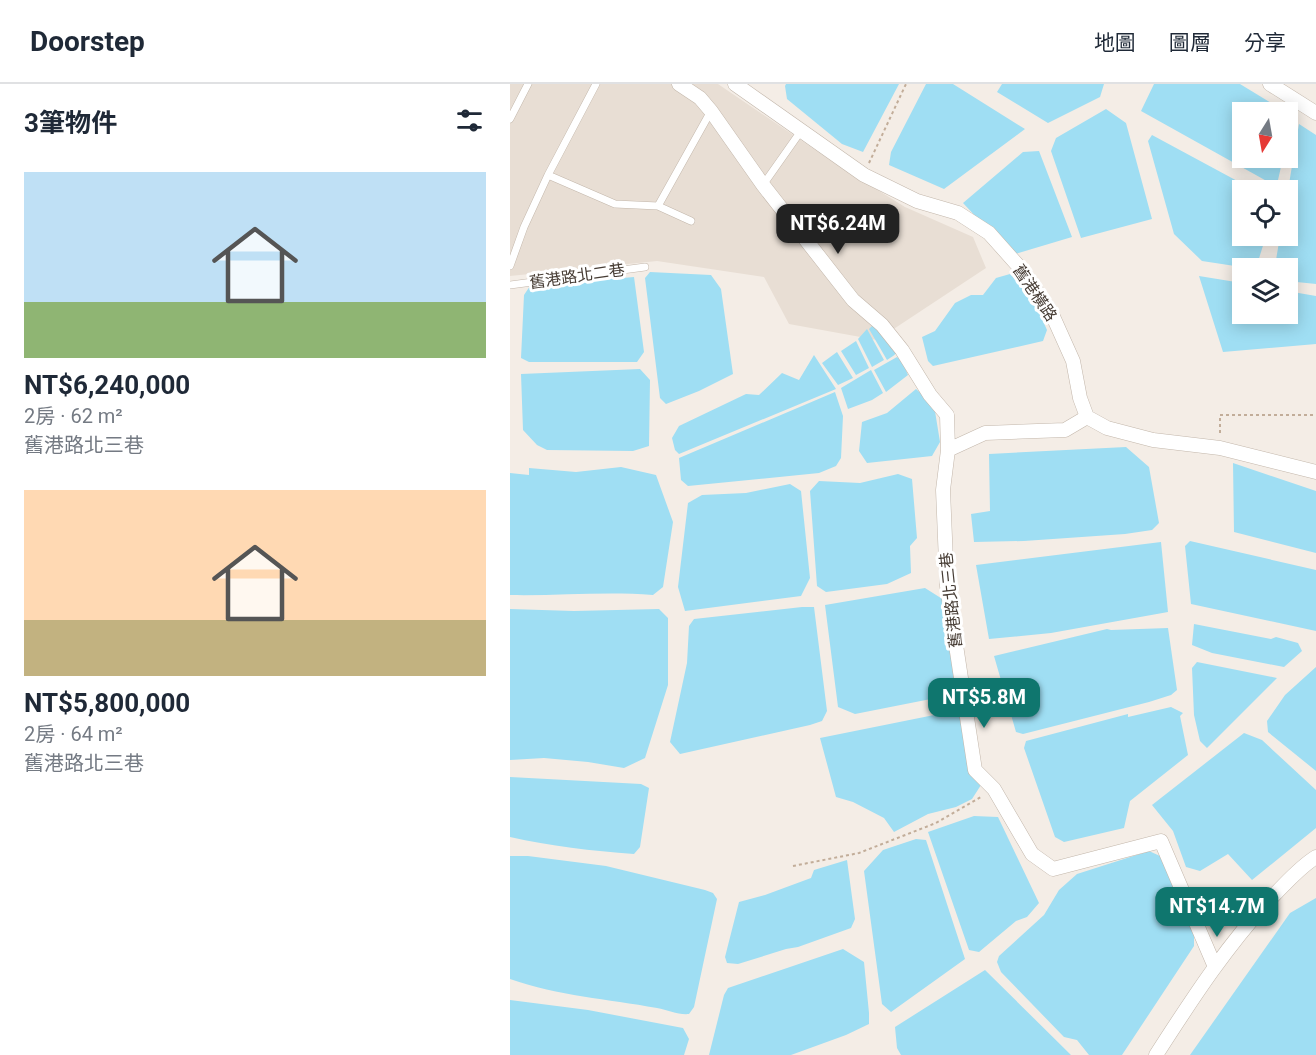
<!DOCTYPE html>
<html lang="zh-TW">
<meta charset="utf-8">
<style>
body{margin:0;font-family:Roboto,"Noto Sans TC",sans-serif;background:#f6f6f7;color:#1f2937;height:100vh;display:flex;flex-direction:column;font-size:22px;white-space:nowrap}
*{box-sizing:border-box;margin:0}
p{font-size:20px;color:#747a83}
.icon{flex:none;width:33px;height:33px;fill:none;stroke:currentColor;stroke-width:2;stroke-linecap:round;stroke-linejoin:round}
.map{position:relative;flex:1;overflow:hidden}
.panel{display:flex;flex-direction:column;background:#fff;width:510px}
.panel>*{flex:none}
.needle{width:39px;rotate:191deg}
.controls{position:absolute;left:722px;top:18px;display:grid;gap:12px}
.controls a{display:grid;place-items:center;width:66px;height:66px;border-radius:0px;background:#fff;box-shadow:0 3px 15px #0003;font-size:30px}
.price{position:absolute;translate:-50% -51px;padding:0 14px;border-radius:12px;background:#0f766e;color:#fff;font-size:20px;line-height:39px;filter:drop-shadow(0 2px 3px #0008)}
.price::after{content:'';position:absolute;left:50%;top:36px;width:18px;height:14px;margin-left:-9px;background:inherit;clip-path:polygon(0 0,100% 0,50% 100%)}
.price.selected{background:#222;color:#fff}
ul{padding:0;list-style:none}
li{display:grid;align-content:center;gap:12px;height:318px;padding:0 24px}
li span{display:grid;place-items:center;height:186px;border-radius:0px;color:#555}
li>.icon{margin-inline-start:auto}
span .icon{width:108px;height:108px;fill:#fffc;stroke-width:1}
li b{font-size:26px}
h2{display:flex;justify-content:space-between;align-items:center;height:72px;padding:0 24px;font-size:26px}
header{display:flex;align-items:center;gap:36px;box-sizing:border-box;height:84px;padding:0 30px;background:#fff;border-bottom:2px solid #e0e1e3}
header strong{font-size:28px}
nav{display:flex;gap:33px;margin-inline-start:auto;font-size:21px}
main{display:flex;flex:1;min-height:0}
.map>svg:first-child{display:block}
.residential{fill:#e8ded4}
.water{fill:#9fdef3}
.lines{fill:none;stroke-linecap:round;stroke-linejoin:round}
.lane-casing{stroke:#c3b7ab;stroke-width:8}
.street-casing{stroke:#c3b7ab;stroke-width:15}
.path{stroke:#c2ad99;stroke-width:2;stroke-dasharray:3 3;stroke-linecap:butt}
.lane{stroke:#fff;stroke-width:7}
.street{stroke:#fff;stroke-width:14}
.labels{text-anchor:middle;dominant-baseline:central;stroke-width:6;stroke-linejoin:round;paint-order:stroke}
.street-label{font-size:16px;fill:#473d35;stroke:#fff}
</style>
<header>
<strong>Doorstep</strong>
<nav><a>地圖</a><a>圖層</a><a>分享</a></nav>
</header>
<main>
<section class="panel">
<h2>3筆物件<svg class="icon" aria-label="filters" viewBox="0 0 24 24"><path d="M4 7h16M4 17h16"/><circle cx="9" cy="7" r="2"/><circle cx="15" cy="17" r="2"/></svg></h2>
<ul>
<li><span style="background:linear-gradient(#bfe0f5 70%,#8fb573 0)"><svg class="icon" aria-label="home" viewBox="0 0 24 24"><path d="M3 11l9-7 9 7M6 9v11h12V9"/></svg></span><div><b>NT$6,240,000</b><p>2房 · 62 m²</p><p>舊港路北三巷</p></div></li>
<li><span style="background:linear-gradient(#ffd9b3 70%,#c2b280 0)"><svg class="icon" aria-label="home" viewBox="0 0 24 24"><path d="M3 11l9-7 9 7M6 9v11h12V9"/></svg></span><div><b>NT$5,800,000</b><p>2房 · 64 m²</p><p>舊港路北三巷</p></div></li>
</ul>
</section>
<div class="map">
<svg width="806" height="971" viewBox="0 0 806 971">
<rect width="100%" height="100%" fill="#f4ede6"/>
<path class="residential" d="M 0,0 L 208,0 L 326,80 L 395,123 L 463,153 L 476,184 L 367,256 L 279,240 L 254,193 L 147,177 L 0,192 Z"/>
<path class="water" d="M 276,0 L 389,0 L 353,68 L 332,60 L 277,15 L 275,2 Z
M 416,0 L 443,0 L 515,45 L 434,105 L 379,81 L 381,68 Z
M 492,0 L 594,0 L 590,13 L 538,39 L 487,8 Z
M 644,0 L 730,0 L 776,28 L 732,28 L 732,74 L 773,74 L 768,96 L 762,100 L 631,27 Z
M 596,25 L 616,39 L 642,135 L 571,154 L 541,67 L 546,54 Z
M 789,40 L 806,51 L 806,200 L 777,197 L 777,184 L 766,184 L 765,182 L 770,152 L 777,152 L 777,112 Z
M 642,51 L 744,106 L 732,106 L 732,152 L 756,152 L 746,184 L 738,184 L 692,177 L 664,150 L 638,57 Z
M 529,67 L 562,153 L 502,171 L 453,119 L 513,68 Z
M 140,188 L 201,191 L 211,205 L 223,290 L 189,307 L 156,320 L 150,314 L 135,194 Z
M 500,190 L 522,213 L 537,246 L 533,257 L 423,282 L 418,277 L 412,253 L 425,247 L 445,219 L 461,211 L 473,211 L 486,194 Z
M 689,192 L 732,199 L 732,230 L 777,230 L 777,207 L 806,212 L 806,260 L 713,268 Z
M 124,193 L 134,268 L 127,278 L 19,278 L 11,274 L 14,211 L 20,202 Z
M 366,238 L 389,267 L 383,272 L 377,276 L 359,245 Z
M 357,245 L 374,276 L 362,283 L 348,255 Z
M 346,257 L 359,284 L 346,291 L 331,267 Z
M 327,268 L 343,294 L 328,301 L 312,279 Z
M 304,271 L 326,305 L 169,370 L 165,366 L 162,354 L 169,342 L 236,310 L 249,311 L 272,289 L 289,296 Z
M 387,273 L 392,277 L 398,291 L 376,308 L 364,286 Z
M 130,285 L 140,296 L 139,362 L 123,367 L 37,366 L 27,361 L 13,346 L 11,290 Z
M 361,286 L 373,309 L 362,316 L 338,325 L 331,304 Z
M 406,305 L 424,321 L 430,358 L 422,372 L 357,379 L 349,367 L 352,338 L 377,329 Z
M 325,308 L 333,332 L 331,374 L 326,382 L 309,389 L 178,402 L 171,396 L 169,374 Z
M 616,363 L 639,383 L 649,439 L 642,446 L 615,450 L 514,457 L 464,458 L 461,430 L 480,427 L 479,370 Z
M 723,379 L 806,407 L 806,469 L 724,448 Z
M 111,383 L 146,391 L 163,438 L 153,503 L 143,511 C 96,507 48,512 0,511 L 0,389 L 19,391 L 19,384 L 66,388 Z
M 388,390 L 402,395 L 407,454 L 400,462 L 401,489 L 377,500 L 316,508 L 307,502 L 300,407 L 309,397 L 350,399 Z
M 280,400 L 291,407 L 300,494 L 291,512 L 175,527 L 168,503 L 178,419 L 192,411 L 236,409 Z
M 680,457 L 806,486 L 806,547 L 681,520 L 675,462 Z
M 651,458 L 658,528 L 541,549 L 479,555 L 466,481 Z
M 415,504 L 434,516 L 447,605 L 436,612 L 345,630 L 328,623 L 315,521 Z
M 292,523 L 304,523 L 317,627 L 312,637 L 300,641 L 170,670 L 160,658 L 177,579 L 179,542 L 184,535 Z
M 0,525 L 64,527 L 149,525 L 158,534 L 158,601 L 135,674 L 114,684 L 78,678 L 34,674 L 0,676 Z
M 684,540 L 761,555 L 766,553 L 788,559 L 792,567 L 774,583 L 702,569 L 682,561 Z
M 658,544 L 667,606 L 661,611 L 639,618 L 513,650 L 506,648 L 484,572 L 597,545 L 601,546 Z
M 687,578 L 767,594 L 697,664 L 690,657 L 684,631 L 682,584 Z
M 806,583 L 806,687 L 758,648 L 757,637 L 775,611 Z
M 661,623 L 673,629 L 670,632 L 678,671 L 620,717 L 614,744 L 554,758 L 545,753 L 514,664 L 516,657 L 618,630 L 618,633 Z
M 449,626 L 471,701 L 462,715 L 446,723 L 418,730 L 384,748 L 374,734 L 343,718 L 326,713 L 310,654 Z
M 734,649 L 752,656 L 806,706 L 806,744 L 742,796 L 718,770 L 690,787 L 676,783 L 663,747 L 642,721 Z
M 0,693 L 131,700 L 139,704 L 130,763 L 124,770 C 82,767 40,762 0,753 Z
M 464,732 L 488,733 L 529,819 L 517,833 L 506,837 L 469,868 L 459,866 L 418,748 Z
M 406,755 L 416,756 L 455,875 L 381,928 L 372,920 L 354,787 L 373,766 Z
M 639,767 L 650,772 L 684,849 L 684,862 L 612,971 L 579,971 L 567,956 L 554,953 L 491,888 L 487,878 L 489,872 L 534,831 L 549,806 L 567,790 Z
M 0,772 L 18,772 L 96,782 L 195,806 L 203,809 L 207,815 L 184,923 L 179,930 C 168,931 158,926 147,924 C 97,915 49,912 0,895 Z
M 337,776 L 345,835 L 341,844 L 288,863 L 276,865 L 228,880 L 217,879 L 215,873 L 229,818 L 255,811 L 301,794 L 304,786 Z
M 806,814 L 806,971 L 680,971 L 780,829 Z
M 333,865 L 354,878 L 359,929 L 359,940 L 336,951 L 281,971 L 199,971 L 214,911 L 218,904 Z
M 475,886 L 561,971 L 391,971 L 387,964 L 385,943 Z
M 0,916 L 78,926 L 173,944 L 179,955 L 174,971 L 0,971 Z"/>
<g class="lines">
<defs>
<path id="lane" d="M 0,35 L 18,0
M 38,91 L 105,120 L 148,122 L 181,137
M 253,101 L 291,47
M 148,122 L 201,27
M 0,182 L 14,143 L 38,91 L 86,0
M 0,201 L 135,183"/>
<path id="street" d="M 169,0 L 190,14 L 201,27 L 253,101 L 343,216 L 372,241 L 392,266 L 420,311 L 437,331 L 438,366
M 225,0 L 354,91 L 407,117 L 448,129 L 479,149 L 512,186 L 541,228 L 563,277 L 570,314 L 577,333 L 597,344 L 643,356 L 710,364 L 806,388
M 760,0 L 806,29
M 577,333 L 555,346 L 475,349 L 438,366 L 433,406 L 437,502 L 465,686 L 484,705 L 522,770 L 543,785 L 651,757 L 705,883
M 646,971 C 682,915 719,858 765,810 C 778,797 790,783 806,773"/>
</defs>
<use href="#lane" class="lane-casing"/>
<use href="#street" class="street-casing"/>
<path class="path" d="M 359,79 L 396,0
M 710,349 L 710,331 L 806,331
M 283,782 L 349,769 L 426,739 L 471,713"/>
<use href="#lane" class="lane"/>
<use href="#street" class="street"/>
</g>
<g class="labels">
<g class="street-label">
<text transform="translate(67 192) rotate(-8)">舊港路北二巷</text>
<text transform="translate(525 209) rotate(56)">舊港橫路</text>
<text transform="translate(441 516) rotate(-96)">舊港路北三巷</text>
</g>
</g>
</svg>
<div class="controls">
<a><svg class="needle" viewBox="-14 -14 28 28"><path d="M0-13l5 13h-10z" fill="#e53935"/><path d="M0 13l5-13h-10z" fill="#747a83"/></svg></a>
<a><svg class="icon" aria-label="locate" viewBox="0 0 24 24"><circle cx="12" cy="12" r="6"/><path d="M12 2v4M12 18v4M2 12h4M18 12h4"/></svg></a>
<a><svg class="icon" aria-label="layers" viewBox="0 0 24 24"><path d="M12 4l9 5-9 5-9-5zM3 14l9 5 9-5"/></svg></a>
</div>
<b class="price selected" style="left:328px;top:171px">NT$6.24M</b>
<b class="price" style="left:474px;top:645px">NT$5.8M</b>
<b class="price" style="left:707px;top:854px">NT$14.7M</b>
</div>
</main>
